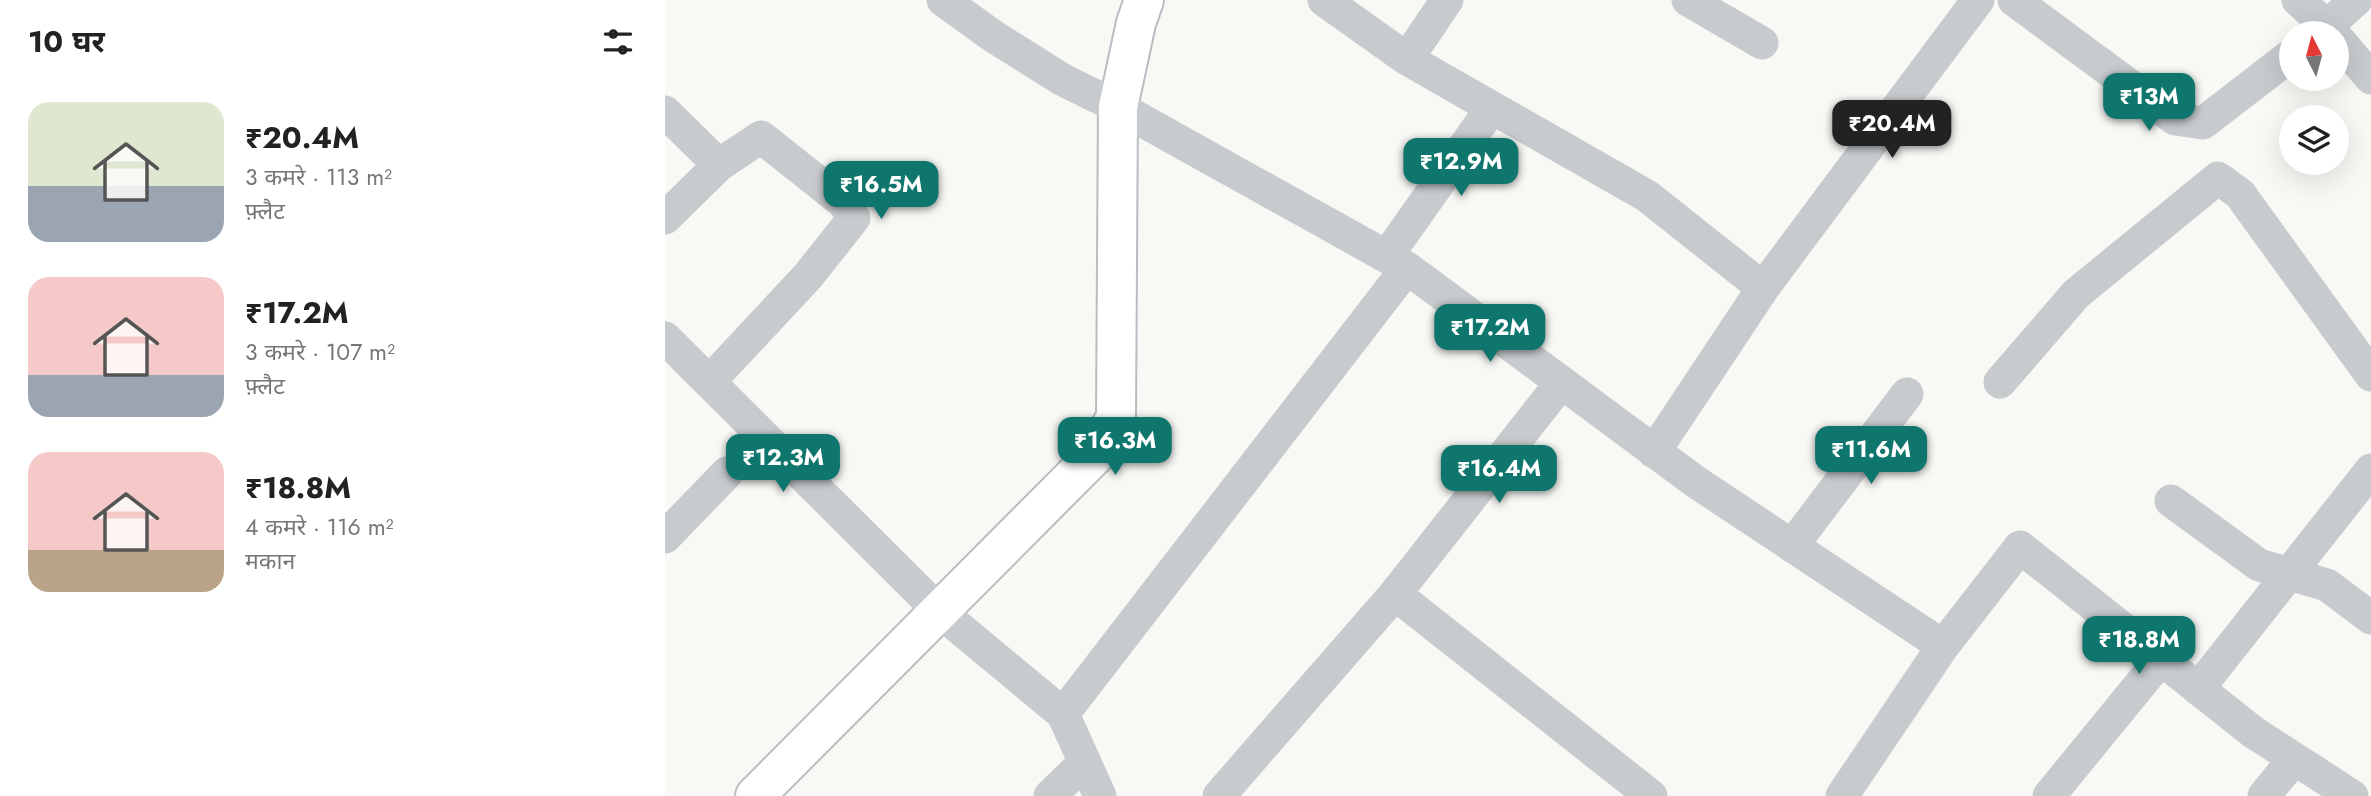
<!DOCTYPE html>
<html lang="hi">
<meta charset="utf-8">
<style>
body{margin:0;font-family:Jost,"Noto Sans Devanagari",sans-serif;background:#f2f2f2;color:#222;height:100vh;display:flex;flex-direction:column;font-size:26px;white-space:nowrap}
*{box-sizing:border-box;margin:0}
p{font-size:23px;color:#767676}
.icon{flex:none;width:38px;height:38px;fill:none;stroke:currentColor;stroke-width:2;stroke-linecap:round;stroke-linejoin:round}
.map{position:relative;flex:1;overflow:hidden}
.panel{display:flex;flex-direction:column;background:#fff;width:665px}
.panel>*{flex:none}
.needle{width:46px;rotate:354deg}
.fabs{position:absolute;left:1614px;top:21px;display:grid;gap:14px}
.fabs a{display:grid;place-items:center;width:70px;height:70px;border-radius:50%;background:#fff;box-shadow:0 7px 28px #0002;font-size:35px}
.price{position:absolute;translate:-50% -60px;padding:0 16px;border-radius:14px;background:#0f766e;color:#fff;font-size:23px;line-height:46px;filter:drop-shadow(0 2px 4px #0008)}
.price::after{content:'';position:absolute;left:50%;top:42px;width:21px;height:16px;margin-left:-10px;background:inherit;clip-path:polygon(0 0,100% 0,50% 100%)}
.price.current{background:#222;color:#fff}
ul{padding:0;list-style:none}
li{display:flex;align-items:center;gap:21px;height:175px;padding:0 28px}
li span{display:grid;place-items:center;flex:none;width:196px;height:140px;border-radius:21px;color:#555}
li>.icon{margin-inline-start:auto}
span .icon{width:84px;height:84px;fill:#fffc;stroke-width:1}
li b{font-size:30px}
h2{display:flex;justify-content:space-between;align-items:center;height:84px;padding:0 28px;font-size:30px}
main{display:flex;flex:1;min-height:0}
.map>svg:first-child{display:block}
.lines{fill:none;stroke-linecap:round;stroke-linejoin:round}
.secondary-casing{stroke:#b7bdc1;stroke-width:42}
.street{stroke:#c7cbce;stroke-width:33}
.secondary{stroke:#fff;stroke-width:38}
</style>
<main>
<section class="panel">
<h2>10 घर<svg class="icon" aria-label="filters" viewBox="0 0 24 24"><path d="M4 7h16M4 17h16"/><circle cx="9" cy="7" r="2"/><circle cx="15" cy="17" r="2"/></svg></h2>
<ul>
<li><span style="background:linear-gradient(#dfe7d0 60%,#9aa5b1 0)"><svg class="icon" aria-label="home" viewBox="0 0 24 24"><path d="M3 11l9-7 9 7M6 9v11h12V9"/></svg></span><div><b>₹20.4M</b><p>3 कमरे · 113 m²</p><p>फ़्लैट</p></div></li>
<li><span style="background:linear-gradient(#f6c9c9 70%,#9aa5b1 0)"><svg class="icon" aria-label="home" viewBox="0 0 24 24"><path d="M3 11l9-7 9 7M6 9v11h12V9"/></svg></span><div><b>₹17.2M</b><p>3 कमरे · 107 m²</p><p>फ़्लैट</p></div></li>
<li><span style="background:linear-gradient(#f6c9c9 70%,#b9a48a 0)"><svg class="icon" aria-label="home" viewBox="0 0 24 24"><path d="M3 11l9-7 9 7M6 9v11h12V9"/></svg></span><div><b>₹18.8M</b><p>4 कमरे · 116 m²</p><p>मकान</p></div></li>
</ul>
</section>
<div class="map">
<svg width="1706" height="796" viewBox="0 0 1706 796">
<rect width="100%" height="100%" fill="#f8f8f5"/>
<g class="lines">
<defs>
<path id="secondary" d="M 90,796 L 430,455 L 451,417 L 453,107 L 471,23 L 479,0"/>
</defs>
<use href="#secondary" class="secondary-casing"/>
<path class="street" d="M 278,0 L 328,36 L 398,80 L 453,107 L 742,268 L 1031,482 L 1278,646 L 1177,796
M 659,0 L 742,59 L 982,196 L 1098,288 L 989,452
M 1023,0 L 1097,43
M 1349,0 L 1510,119 L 1538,123 L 1626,55
M 1633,0 L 1662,26 L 1654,33
M 1668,33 L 1662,26 L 1691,0
M 1671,37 L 1706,78
M 742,59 L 782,0
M 0,112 L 54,165 L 0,218
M 722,256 L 826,109
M 1098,288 L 1313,0
M 0,338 L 274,611 L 398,714 L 435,796
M 44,382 L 143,276 L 189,218 L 178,202 L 96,137 L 54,165
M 1335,382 L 1411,294 L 1553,178 L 1575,194 L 1706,375
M 1506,501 L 1594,565 L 1662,585 L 1706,618
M 0,537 L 62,473
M 1127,546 L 1242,394
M 730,594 L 896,383
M 1278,646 L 1355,547 L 1588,732 L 1687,796
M 1533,689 L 1706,470
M 398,714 L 742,268
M 385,796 L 420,762
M 554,796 L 730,594 L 986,796
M 1384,796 L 1496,659
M 1599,796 L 1629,759"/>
<use href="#secondary" class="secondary"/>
</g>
</svg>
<div class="fabs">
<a><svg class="needle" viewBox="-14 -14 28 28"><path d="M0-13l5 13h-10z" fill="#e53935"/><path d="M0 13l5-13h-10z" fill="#767676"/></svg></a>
<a><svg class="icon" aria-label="layers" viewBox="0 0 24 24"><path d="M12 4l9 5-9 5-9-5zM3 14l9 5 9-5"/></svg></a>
</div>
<b class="price" style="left:1484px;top:133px">₹13M</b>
<b class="price current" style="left:1227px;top:160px">₹20.4M</b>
<b class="price" style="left:796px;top:198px">₹12.9M</b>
<b class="price" style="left:216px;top:221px">₹16.5M</b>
<b class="price" style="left:825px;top:364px">₹17.2M</b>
<b class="price" style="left:450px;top:477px">₹16.3M</b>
<b class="price" style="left:1206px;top:486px">₹11.6M</b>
<b class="price" style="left:118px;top:494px">₹12.3M</b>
<b class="price" style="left:834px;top:505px">₹16.4M</b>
<b class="price" style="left:1474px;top:676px">₹18.8M</b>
</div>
</main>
